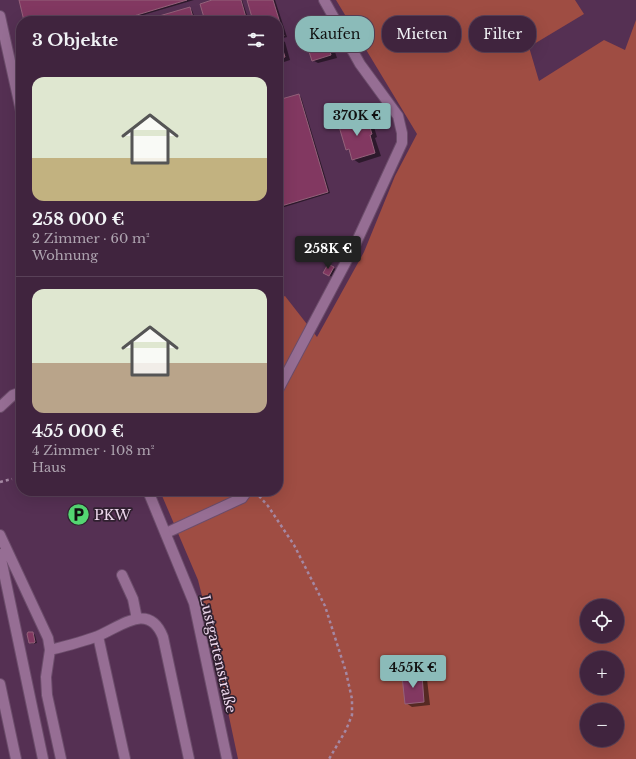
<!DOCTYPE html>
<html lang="de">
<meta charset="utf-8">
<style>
body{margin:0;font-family:"Libre Baskerville",serif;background:#472c45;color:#f1f3f6;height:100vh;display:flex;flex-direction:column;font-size:15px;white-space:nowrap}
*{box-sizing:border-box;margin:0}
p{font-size:13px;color:#aea4b0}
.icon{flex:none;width:22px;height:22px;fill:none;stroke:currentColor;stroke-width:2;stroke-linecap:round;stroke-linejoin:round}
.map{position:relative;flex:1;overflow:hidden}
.panel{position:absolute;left:16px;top:16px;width:267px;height:480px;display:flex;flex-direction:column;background:#40243e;border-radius:16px;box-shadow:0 4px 16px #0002,0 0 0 1px #594158}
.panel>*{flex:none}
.top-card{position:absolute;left:295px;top:16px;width:281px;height:36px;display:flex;gap:8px}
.fabs{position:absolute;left:580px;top:599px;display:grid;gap:8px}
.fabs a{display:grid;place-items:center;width:44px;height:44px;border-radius:50%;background:#40243e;box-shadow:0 4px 16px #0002,0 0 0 1px #594158;font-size:20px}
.price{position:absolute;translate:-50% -34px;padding:0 9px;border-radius:4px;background:#8bbbb9;color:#111;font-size:13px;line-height:26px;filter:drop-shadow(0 1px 2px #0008)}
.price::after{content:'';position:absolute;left:50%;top:24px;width:12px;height:9px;margin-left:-6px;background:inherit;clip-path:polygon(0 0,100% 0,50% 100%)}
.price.selected{background:#222;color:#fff}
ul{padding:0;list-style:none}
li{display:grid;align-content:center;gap:8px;height:212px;padding:0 16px}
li+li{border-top:1px solid #594158}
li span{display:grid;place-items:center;height:124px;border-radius:12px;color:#555}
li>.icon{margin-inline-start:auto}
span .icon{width:72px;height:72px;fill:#fffc;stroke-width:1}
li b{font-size:17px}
h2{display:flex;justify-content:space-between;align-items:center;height:48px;padding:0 16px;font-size:17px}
.pill{padding:0 14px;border-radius:16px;background:#40243e;box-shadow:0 4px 16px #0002,0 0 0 1px #594158;font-size:14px;line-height:36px}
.pill.selected{background:#8bbbb9;color:#111}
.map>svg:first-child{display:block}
.green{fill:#9f4d43;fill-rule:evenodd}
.shadow{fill:#0007}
.building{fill:#823861;stroke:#94617a}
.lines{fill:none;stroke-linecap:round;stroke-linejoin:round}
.lane-casing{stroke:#6c4d6b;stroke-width:12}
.street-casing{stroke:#6c4d6b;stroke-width:12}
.path{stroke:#a588a3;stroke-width:2.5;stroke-dasharray:3 3;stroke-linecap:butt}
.lane{stroke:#966e94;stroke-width:10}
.street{stroke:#966e94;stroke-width:10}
.labels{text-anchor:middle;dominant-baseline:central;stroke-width:3.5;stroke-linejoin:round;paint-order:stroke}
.poi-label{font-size:14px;fill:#eed8ed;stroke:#302030;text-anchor:start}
.street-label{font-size:14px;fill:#eed8ed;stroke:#302030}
</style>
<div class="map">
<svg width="636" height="759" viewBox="0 0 636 759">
<rect width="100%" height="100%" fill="#553053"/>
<path class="green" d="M 336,0 L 575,0 L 584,14 L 529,47 L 539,81 L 604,40 L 625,50 L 636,20 L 636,759 L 238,759 L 211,632 L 198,580 L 160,491 L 278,491 L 278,299 L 285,296 L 317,337 L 364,252 L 395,176 L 417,134 ZM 587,606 L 617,606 L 617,636 L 587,636 ZM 587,658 L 617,658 L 617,688 L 587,688 ZM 587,710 L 617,710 L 617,740 L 587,740 Z"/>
<path class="shadow" d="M 20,0 L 194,0 L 123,21 L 25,21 Z
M 215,0 L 242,0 L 249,21 L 206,21 Z
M 248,0 L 275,0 L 287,37 L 280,39 L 285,42 L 290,60 L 278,64 L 278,21 L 254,21 Z
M 190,8 L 192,10 L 196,21 L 146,21 Z
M 327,26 L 329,28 L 331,33 L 326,34 L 330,37 L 337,58 L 318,63 L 312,60 L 303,28 L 306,27 L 309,30 Z
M 299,95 L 301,97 L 330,193 L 278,209 L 278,101 Z
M 371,105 L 374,107 L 376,115 L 368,117 L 372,120 L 377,137 L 375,138 L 381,156 L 359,163 L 353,159 L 351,152 L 347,149 L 359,118 Z
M 328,265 L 336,269 L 332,277 L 324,273 Z
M 33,633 L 35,635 L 37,643 L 32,644 L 30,643 Z
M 421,676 L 427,679 L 430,705 L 412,707 L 406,703 Z"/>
<path class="building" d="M 19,0 L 187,0 L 117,21 L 24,21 Z
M 212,0 L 241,0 L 247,21 L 205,21 L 200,4 Z
M 247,0 L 273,0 L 284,36 L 278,38 L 278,21 L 253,21 Z
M 190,7 L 194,21 L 142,21 Z
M 322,25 L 322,26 L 327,25 L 329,32 L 305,39 L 302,28 L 306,26 L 307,30 Z
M 325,33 L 331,55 L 312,61 L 305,39 Z
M 278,38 L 279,38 L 285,57 L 278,59 Z
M 299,94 L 328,192 L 278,207 L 278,100 Z
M 371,104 L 374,114 L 357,118 L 355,109 Z
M 366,115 L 372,134 L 370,135 L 375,153 L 352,160 L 349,149 L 346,150 L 338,123 Z
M 328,264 L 334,267 L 329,276 L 323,273 Z
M 28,632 L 33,632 L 35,642 L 34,643 L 29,643 L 27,634 Z
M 422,675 L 424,702 L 405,704 L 402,676 Z"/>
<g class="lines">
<defs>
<path id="lane" d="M 278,390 L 356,243 L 402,143 L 402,133 L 398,116 L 360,64 L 324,0
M 0,407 L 13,395 L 21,392
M 166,533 L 242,498 L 247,491
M 0,535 L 48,638 L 50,650 L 46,677 L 47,695 L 61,759
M 0,554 L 43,759
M 122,575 L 133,599 L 137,619
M 98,636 L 125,759
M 50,650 C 66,646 82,642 98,636 C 120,627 149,601 163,637 L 189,759
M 0,684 L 16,759"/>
<path id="street" d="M 0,16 L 21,111
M 148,491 L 194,603 L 227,759"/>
</defs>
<use href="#lane" class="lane-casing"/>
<use href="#street" class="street-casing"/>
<path class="path" d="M 0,482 L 12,479
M 259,496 L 268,506 L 294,545 L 325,606 L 346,672 L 352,699 L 352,715 L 346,730 L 329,759"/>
<use href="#lane" class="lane"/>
<use href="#street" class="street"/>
</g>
<defs>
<symbol id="parking-disc" viewBox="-11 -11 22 22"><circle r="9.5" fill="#54d672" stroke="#302030"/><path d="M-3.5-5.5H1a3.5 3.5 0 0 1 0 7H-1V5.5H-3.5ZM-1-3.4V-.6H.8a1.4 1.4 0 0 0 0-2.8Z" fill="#111"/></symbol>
</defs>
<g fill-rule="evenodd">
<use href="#parking-disc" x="66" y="502" width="25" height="25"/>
</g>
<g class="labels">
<g class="poi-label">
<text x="94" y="515">PKW</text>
</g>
<g class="street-label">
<text transform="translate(218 654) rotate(77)">Lustgartenstraße</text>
</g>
</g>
</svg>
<div class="fabs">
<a><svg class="icon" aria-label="locate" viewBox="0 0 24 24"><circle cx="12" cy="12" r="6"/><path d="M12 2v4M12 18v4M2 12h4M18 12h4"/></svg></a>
<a>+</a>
<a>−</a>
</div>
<b class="price" style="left:357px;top:137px">370K €</b>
<b class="price selected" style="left:328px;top:270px">258K €</b>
<b class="price" style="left:413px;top:689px">455K €</b>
<div class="top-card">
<a class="pill selected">Kaufen</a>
<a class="pill">Mieten</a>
<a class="pill">Filter</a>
</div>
<section class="panel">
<h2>3 Objekte<svg class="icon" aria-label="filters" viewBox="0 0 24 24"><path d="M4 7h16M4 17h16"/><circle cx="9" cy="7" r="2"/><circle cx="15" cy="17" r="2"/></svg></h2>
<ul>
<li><span style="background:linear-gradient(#dfe7d0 65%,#c2b280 0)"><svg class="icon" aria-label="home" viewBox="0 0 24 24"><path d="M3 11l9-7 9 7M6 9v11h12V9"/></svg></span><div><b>258 000 €</b><p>2 Zimmer · 60 m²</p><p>Wohnung</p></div></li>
<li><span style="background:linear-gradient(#dfe7d0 60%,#b9a48a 0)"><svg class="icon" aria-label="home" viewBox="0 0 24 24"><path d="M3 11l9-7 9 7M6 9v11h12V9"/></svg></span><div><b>455 000 €</b><p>4 Zimmer · 108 m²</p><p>Haus</p></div></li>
</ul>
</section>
</div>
